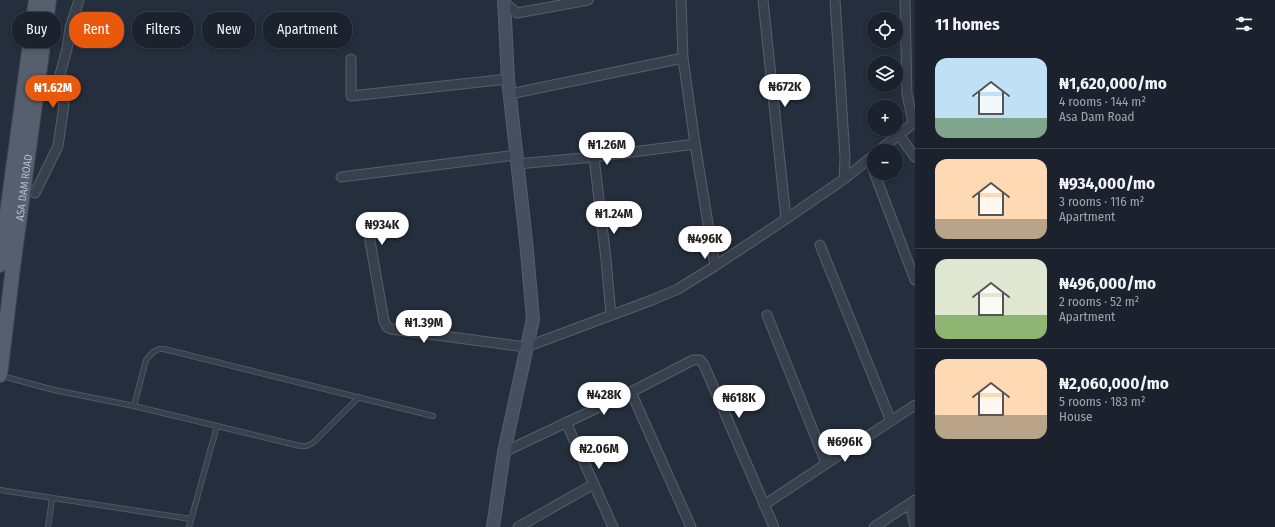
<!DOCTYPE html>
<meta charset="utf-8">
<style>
body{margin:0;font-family:"Fira Sans Condensed",sans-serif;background:#282f39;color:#f1f3f6;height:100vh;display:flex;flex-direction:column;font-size:15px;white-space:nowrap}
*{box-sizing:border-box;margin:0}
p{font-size:13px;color:#a0a4aa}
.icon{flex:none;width:22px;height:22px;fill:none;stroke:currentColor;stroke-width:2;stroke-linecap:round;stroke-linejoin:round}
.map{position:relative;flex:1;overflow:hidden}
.drawer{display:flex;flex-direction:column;background:#1b222d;width:360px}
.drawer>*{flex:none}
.top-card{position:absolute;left:12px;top:12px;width:380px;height:36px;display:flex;gap:8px}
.tools{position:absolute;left:867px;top:12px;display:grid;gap:8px}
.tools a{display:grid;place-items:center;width:36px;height:36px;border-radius:50%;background:#1b222d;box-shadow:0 2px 6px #0003,0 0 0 1px #393f49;font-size:20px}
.price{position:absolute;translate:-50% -34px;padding:0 9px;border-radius:14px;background:#fff;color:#222;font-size:13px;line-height:26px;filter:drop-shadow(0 1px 2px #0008)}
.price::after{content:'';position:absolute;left:50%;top:24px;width:12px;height:9px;margin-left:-6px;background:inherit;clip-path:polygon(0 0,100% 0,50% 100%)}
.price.current{background:#ea580c;color:#fff}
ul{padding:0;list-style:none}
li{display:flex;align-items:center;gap:12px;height:100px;padding:0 20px}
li+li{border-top:1px solid #393f49}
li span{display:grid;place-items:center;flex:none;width:112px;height:80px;border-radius:12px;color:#555}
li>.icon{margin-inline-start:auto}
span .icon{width:48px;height:48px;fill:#fffc;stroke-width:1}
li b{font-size:17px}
h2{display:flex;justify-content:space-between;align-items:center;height:48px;padding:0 20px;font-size:17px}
.tag{padding:0 14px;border-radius:16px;background:#1b222d;box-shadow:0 2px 6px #0003,0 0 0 1px #393f49;font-size:14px;line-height:36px}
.tag.current{background:#ea580c;color:#fff}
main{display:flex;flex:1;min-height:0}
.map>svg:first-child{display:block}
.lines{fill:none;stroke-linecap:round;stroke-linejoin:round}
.lane-casing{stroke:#565e6b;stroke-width:6}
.street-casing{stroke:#565e6b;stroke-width:11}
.secondary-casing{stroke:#565e6b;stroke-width:14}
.primary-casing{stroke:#414956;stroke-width:16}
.lane{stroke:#38404d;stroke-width:4.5}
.street{stroke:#38404d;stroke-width:9}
.secondary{stroke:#464f60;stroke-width:12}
.primary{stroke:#565f6d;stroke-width:14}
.labels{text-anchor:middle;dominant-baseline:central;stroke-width:3;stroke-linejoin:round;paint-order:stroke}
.street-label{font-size:11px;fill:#b4bbc8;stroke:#1d2532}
</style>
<main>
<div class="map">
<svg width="915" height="527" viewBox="0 0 915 527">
<rect width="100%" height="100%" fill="#242e3c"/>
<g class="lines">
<defs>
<path id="lane" d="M 2,376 L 54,390 L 134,406 L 300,446 L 306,446 L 313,443 L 359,397
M 134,406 L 146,360 L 153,352 L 159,349 L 164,349 L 433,416
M 0,490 L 191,519
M 48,527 L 52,499
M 189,527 L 217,426"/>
<path id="street" d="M 681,0 L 683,58 L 695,144 L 715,266
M 763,0 L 786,219
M 835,0 L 845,158 L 844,179
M 905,0 L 907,94 L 913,123
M 504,2 L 517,13 L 588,0
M 351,59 L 351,96 L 508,79
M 510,94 L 683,58
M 899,135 L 915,157
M 878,151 L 915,122
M 594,157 L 606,259 L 611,315
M 869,159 L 915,280
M 517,164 L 594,157 L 695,144
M 341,177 L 516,155
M 35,193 L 58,146 L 64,105 L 59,78 L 67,49 L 70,28 L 79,0
M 366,218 L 384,321 L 387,327 L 391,329 L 526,347 L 652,300 L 678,289 L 715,266 L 786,219 L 844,179 L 874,155
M 820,245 L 891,421
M 767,315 L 826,463
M 631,392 L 691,527
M 566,422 L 613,527
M 504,452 L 631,392 L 693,360 L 700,360 L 704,365 L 774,527
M 910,503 L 915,527
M 764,505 L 915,405
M 518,527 L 594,484
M 874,527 L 915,500"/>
<path id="secondary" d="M 493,527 L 504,452 L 533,319 L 526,241 L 508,79 L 504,0"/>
<g id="primary">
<path d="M 0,265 L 36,0"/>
<path id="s1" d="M 0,375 L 13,267 L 49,0"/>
</g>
</defs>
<use href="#lane" class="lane-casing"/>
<use href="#street" class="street-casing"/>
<use href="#secondary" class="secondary-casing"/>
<use href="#primary" class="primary-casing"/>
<use href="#lane" class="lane"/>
<use href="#street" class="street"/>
<use href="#secondary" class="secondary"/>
<use href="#primary" class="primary"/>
</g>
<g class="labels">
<g class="street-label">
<text stroke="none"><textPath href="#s1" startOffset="189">ASA DAM ROAD</textPath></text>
</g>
</g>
</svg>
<div class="tools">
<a><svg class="icon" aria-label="locate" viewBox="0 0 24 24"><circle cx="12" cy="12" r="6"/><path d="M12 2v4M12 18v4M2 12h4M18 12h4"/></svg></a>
<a><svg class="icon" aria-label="layers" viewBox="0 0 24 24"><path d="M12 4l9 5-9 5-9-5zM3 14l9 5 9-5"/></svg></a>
<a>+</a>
<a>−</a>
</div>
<b class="price" style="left:785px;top:108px">₦672K</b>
<b class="price current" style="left:53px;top:109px">₦1.62M</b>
<b class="price" style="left:607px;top:166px">₦1.26M</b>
<b class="price" style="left:614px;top:235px">₦1.24M</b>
<b class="price" style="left:382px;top:246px">₦934K</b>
<b class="price" style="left:705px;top:260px">₦496K</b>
<b class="price" style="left:424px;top:344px">₦1.39M</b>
<b class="price" style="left:604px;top:416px">₦428K</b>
<b class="price" style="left:739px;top:419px">₦618K</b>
<b class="price" style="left:845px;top:463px">₦696K</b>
<b class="price" style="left:599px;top:470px">₦2.06M</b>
<div class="top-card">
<a class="tag">Buy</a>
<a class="tag current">Rent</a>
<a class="tag">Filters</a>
<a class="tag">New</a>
<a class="tag">Apartment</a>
</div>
</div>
<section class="drawer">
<h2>11 homes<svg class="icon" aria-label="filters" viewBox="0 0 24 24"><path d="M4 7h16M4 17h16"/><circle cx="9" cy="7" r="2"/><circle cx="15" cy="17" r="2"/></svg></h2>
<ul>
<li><span style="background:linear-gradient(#bfe0f5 75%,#7fa58c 0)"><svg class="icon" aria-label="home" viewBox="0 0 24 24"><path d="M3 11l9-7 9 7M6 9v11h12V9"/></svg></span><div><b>₦1,620,000/mo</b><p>4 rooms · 144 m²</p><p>Asa Dam Road</p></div></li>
<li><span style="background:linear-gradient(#ffd9b3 75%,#b9a48a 0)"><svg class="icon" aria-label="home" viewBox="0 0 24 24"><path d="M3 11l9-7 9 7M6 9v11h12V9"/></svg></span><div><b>₦934,000/mo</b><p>3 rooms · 116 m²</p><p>Apartment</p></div></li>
<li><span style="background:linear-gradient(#dfe7d0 70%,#8fb573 0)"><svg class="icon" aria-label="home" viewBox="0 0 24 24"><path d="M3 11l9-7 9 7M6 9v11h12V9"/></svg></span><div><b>₦496,000/mo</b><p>2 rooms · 52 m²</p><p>Apartment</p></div></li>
<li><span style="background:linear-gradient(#ffd9b3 70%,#b9a48a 0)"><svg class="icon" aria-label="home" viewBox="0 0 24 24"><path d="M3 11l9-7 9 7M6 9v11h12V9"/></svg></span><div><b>₦2,060,000/mo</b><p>5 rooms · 183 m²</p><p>House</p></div></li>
</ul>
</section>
</main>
